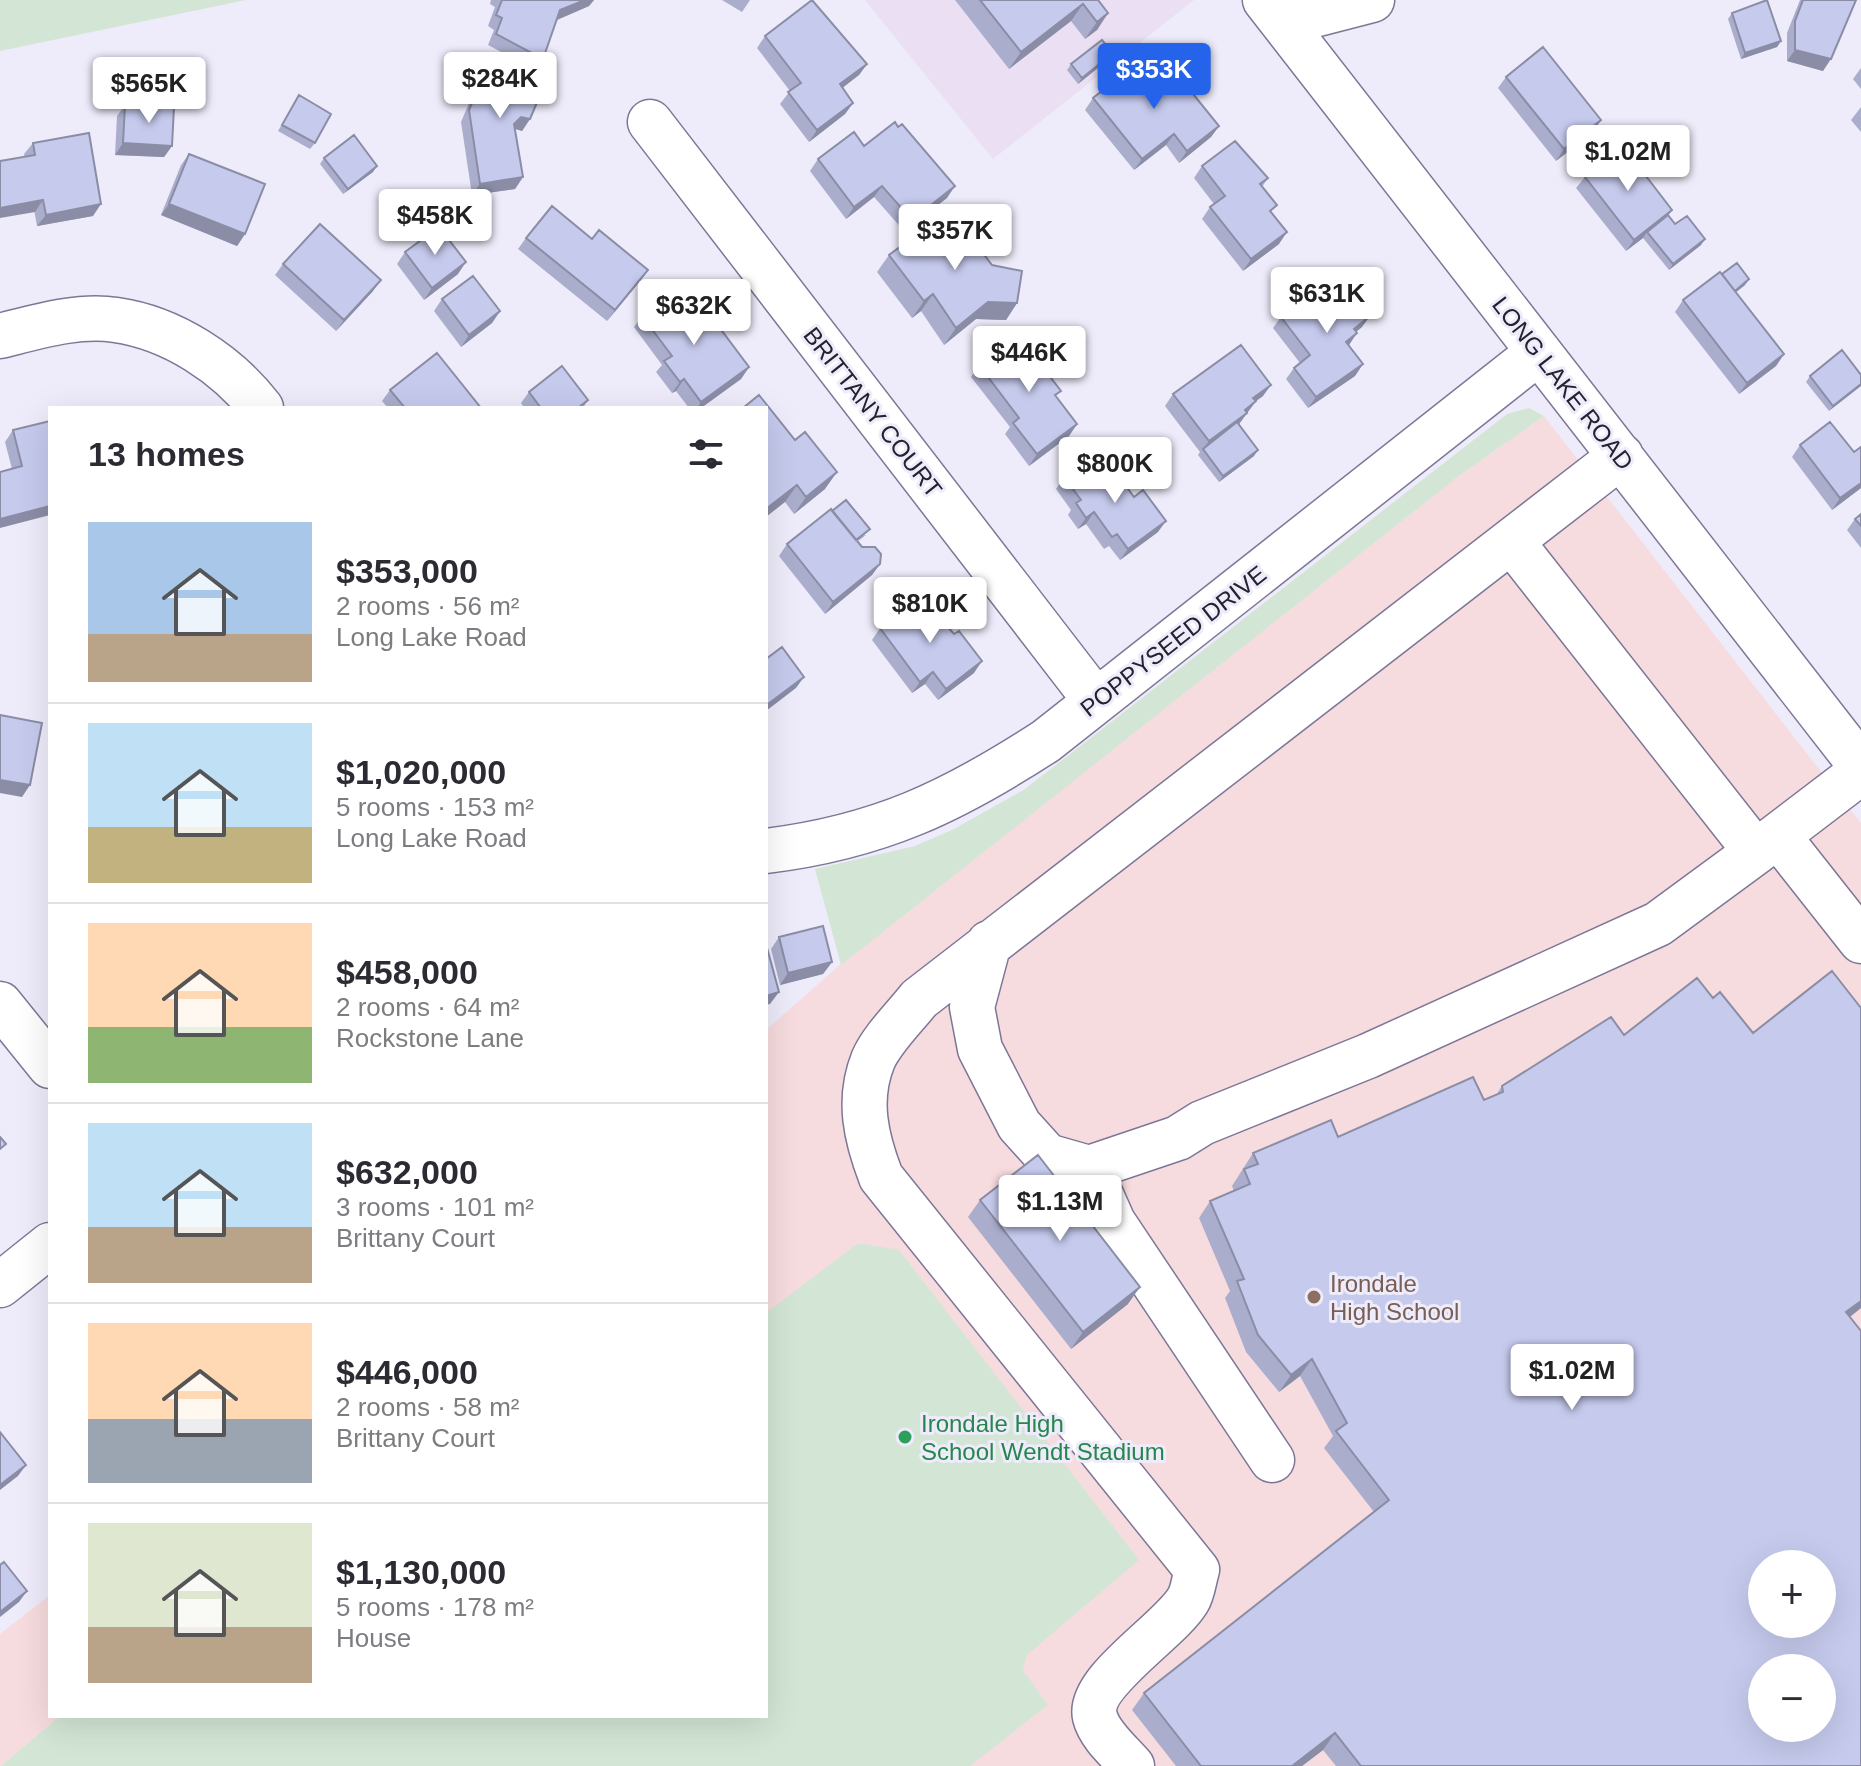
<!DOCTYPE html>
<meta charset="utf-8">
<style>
body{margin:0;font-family:Arial,sans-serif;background:#f2f2f3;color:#2b2b33;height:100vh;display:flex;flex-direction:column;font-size:30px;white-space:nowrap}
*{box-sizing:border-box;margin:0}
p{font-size:26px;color:#7c7c81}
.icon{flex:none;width:44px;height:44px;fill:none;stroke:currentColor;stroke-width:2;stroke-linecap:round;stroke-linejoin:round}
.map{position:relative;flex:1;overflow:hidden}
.sheet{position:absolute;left:48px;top:406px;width:720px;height:1312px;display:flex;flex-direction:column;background:#fff;border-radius:0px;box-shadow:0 8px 32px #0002}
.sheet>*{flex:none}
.controls{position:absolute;left:1748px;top:1550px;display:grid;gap:16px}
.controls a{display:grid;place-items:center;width:88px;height:88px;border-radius:50%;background:#fff;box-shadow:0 8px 32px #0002;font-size:40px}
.price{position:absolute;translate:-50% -68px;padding:0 18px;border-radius:8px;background:#fff;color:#222;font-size:26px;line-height:52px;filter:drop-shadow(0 2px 4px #0008)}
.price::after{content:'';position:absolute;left:50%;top:48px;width:24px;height:18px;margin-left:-12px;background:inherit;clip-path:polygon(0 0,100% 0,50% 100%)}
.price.active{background:#2563eb;color:#fff}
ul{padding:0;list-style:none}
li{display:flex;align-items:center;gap:24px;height:200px;padding:0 40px}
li+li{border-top:2px solid #e1e1e2}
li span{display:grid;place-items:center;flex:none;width:224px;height:160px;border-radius:0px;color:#555}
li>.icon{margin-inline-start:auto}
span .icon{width:96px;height:96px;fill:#fffc;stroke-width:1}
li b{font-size:34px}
h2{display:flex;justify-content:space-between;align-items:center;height:96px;padding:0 40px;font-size:34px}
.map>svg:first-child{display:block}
.commercial{fill:#eadff3}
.education{fill:#f7dcdf;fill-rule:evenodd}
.green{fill:#d3e6d5}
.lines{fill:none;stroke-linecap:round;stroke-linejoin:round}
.minor-casing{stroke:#7d7797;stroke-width:47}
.minor{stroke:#fff;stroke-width:44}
.wall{fill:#aaaecc}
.shaded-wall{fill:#8b8da6}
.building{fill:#c6caed;stroke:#8b8da6;stroke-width:2;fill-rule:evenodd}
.education-dot{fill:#8d6e63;stroke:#eeecfa;stroke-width:3}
.leisure-dot{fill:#2e9e5b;stroke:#eeecfa;stroke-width:3}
.labels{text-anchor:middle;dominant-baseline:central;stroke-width:6;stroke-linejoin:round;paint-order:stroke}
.street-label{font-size:24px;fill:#24222f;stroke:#eeecfa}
.education-label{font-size:24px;fill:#785e54;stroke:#eeecfa;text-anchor:start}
.leisure-label{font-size:24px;fill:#27864d;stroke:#eeecfa;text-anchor:start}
</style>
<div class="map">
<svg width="1861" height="1766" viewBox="0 0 1861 1766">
<rect width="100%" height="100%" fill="#eeecfa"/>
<path class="commercial" d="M 865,0 L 1194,0 L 993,159 Z"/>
<path class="education" d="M 1544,416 L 1861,823 L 1861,1766 L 0,1766 L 0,1634 L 50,1595 L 50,1716 L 766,1716 L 766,1030 L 851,955 L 1460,475 ZM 1762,1564 L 1822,1564 L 1822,1624 L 1762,1624 ZM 1762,1668 L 1822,1668 L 1822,1728 L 1762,1728 Z"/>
<path class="green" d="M 0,0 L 246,0 L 0,51 Z
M 1529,408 L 1544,416 L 1460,475 L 841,965 L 815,869 L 915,846 L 954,829 L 1025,789 L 1507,414 Z
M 858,1243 L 899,1250 L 1139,1560 L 1027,1655 L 1023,1670 L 1048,1705 L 970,1766 L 1,1766 L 60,1716 L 766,1716 L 766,1313 Z"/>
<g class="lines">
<defs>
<path id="minor" d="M 1265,0 L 1861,766
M 1283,23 L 1372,0
M 650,122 L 1096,701
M 0,336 C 36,327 78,314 116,320 C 172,328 227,364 261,408
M 1779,837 L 1861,941
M 766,851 C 879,837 952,802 1046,741 L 1539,352
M 1756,852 L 1861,772
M 989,943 L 972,1007 L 980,1049 L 1019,1125 L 1047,1156 L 1089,1168 L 1178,1138 L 1202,1123 L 1368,1056 L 1658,924 L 1756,852 L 1512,542
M 0,1004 L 50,1066
M 1089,1168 L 1113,1222 L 1272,1460
M 0,1285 L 50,1245
M 1132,1766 C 1120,1752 1100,1736 1095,1717 C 1086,1682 1170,1631 1188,1600 C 1193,1592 1194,1579 1197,1570 L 881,1177 C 866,1138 857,1100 873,1060 C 882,1039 905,1017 919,999 L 1621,456"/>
</defs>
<use href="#minor" class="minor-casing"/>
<use href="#minor" class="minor"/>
</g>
<path class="wall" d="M 491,0 L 594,0 L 589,6 L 557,20 L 543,59 L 535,70 L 488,45 L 494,30 L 488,26 L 495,7 L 490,4 Z
M 722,0 L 750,0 L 742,12 Z
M 955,0 L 1098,0 L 1108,13 L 1097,30 L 1085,39 L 1071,21 L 1009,69 Z
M 1800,0 L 1856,0 L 1823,71 L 1787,61 L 1787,33 Z
M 1732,13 L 1781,41 L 1777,47 L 1741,59 L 1728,19 Z
M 765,36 L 867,64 L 859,75 L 842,88 L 853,103 L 845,114 L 809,142 L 780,104 L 790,91 L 757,48 Z
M 491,58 L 530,97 L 530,119 L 522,131 L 515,129 L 523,177 L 515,189 L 472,195 L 461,122 L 483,70 Z
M 1109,59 L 1078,84 L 1067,70 L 1071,64 Z
M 1861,68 L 1861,89 L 1853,79 Z
M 1506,77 L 1601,120 L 1593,132 L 1556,161 L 1498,88 Z
M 1166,91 L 1219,126 L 1211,137 L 1179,163 L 1166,145 L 1134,170 L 1085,110 L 1093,98 Z
M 299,95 L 315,143 L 310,149 L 278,131 Z
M 125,105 L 172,146 L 164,157 L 115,155 L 117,116 Z
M 1861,107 L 1861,132 L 1851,120 Z
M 33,143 L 93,216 L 37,226 L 24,154 Z
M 864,146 L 947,198 L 904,231 L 874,197 L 846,219 L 810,171 L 818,159 Z
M 189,154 L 245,234 L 237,246 L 161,215 L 181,165 Z
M 324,158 L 373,172 L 343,194 L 320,164 Z
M 1202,166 L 1268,178 L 1262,187 L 1279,244 L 1243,271 L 1202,219 L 1210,207 L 1214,204 L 1194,178 Z
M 1585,177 L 1672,210 L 1668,215 L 1675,224 L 1701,245 L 1669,270 L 1643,238 L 1626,251 L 1576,188 Z
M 526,238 L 640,281 L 607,321 L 518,249 Z
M 922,240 L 1017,303 L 1006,320 L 976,319 L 944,345 L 921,311 L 912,318 L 877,272 L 889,255 Z
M 405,252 L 458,274 L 424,300 L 397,264 Z
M 283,264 L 373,291 L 336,331 L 275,275 Z
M 1722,274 L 1745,285 L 1736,292 L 1784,354 L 1776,366 L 1739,394 L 1675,312 L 1683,300 Z
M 442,299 L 500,311 L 492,323 L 461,347 L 434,311 Z
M 642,316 L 708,329 L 749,367 L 741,379 L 701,408 L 689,408 L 676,391 L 672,393 L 656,372 L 662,365 L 634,327 Z
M 1281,317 L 1362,327 L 1356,332 L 1349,345 L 1363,364 L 1355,376 L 1308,408 L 1286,379 L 1294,368 L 1300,363 L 1273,328 Z
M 979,365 L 1056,397 L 1077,424 L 1069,436 L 1029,466 L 1005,434 L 1010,427 L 971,377 Z
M 1861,375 L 1829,411 L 1806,382 L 1810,376 Z
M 390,390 L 481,408 L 388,408 L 382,401 Z
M 529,392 L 588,400 L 583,408 L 524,408 L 521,403 Z
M 1173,394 L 1263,396 L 1256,401 L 1239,424 L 1254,456 L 1219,482 L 1198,455 L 1200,452 L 1165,406 Z
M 766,408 L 825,489 L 794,514 L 785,502 Z
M 13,430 L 50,515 L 12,469 L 5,442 Z
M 1800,445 L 1854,452 L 1861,488 L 1832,510 L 1792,457 Z
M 1064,477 L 1096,478 L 1158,532 L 1120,560 L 1109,546 L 1104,549 L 1086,524 L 1078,529 L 1068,515 L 1071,510 L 1056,489 Z
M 1861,514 L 1861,548 L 1847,530 L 1855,519 Z
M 866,535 L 857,542 L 880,564 L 872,575 L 825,614 L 779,556 L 787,544 Z
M 880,628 L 974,673 L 938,700 L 925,684 L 912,693 L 872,640 Z
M 779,937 L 832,962 L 823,974 L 780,985 L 771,949 Z
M 1713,998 L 1753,1033 L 1861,1008 L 1861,1308 L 1850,1317 L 1861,1766 L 1336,1766 L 1323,1750 L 1302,1766 L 1176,1766 L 1132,1710 L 1144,1693 L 1374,1512 L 1324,1448 L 1333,1436 L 1300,1376 L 1279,1392 L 1246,1352 L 1225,1298 L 1230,1291 L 1199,1218 L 1210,1201 L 1234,1191 L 1232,1186 L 1253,1153 L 1338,1137 L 1484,1100 L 1496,1095 L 1502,1086 Z
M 980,1200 L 1128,1304 L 1071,1349 L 968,1217 Z"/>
<path class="shaded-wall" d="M 585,0 L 594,0 L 589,6 L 552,22 L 560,10 Z
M 1083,4 L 1071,21 L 1009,69 L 1021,52 Z
M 1108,13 L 1097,30 L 1085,39 L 1097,22 Z
M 1781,41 L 1777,47 L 1741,59 L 1745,53 Z
M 1795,50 L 1831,59 L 1823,71 L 1787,61 Z
M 1113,53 L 1109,59 L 1078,84 L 1082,78 Z
M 867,64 L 859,75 L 832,96 L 840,84 Z
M 853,103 L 845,114 L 809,142 L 817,130 Z
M 521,117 L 530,119 L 522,131 L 513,128 L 514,124 Z
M 1601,120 L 1593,132 L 1556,161 L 1564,149 Z
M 1219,126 L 1211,137 L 1179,163 L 1187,151 Z
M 1174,134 L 1166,145 L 1134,170 L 1142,159 Z
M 123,143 L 172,146 L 164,157 L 115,155 Z
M 377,166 L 373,172 L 343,194 L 348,189 Z
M 523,177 L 515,189 L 472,195 L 480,184 Z
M 882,186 L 874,197 L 846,219 L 854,207 Z
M 955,186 L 947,198 L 904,231 L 912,220 Z
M 43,200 L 35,212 L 0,218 L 0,208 Z
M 101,204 L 93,216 L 37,226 L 46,215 Z
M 169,204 L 245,234 L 237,246 L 161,215 Z
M 1672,210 L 1664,221 L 1647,232 L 1643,238 L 1626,251 L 1634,240 Z
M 1287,232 L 1279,244 L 1243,271 L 1251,259 Z
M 1705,239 L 1701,245 L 1669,270 L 1673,264 Z
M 466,262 L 458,274 L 424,300 L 432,288 Z
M 648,270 L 640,281 L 607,321 L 615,310 Z
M 1749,279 L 1745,285 L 1730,297 L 1734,291 Z
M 381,280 L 373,291 L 336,331 L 344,320 Z
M 933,294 L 921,311 L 912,318 L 924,301 Z
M 988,302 L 1017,303 L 1006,320 L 976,319 L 944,345 L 956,328 Z
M 500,311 L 492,323 L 461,347 L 469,335 Z
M 1370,316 L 1362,327 L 1346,340 L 1354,329 Z
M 1357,333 L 1349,345 L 1338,354 L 1346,342 Z
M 1784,354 L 1776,366 L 1739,394 L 1747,383 Z
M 1363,364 L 1355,376 L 1308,408 L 1316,397 Z
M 749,367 L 741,379 L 701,408 L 697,408 L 701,402 Z
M 684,379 L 676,391 L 672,393 L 680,382 Z
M 1861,384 L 1861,386 L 1829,411 L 1833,406 Z
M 1271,385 L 1263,396 L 1256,401 L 1239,424 L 1203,449 L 1209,441 L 1253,398 Z
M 1077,424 L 1069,436 L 1029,466 L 1037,454 Z
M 1258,450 L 1254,456 L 1219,482 L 1223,476 Z
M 837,472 L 825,489 L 794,514 L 806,497 Z
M 1861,483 L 1861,488 L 1832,510 L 1840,498 Z
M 797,485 L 785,502 L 766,517 L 766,509 Z
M 50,506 L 50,515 L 0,528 L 0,519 Z
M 1094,512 L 1086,524 L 1078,529 L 1086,518 Z
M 1166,521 L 1158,532 L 1120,560 L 1128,549 Z
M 880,564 L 872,575 L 825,614 L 833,602 Z
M 982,661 L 974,673 L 938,700 L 946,689 Z
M 933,672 L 925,684 L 912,693 L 920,682 Z
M 804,677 L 796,688 L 766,711 L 766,707 L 768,704 Z
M 0,780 L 30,785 L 22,797 L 0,793 Z
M 832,962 L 823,974 L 780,985 L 788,973 Z
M 779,992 L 770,1004 L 766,1005 L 766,996 Z
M 1140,1287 L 1128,1304 L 1071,1349 L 1083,1332 Z
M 1861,1301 L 1861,1308 L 1834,1329 L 1846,1312 Z
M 1312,1359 L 1300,1376 L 1279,1392 L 1291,1375 Z
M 26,1465 L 18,1476 L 0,1490 L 0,1485 Z
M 27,1591 L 19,1602 L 0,1617 L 0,1612 Z
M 1335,1733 L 1323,1750 L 1302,1766 L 1292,1766 Z"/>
<path class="building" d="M 502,0 L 585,0 L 560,10 L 543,59 L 496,34 L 502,18 L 496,15 Z
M 812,0 L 867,64 L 840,84 L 853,103 L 817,130 L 788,92 L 801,83 L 765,36 Z
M 980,0 L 1098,0 L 1108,13 L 1097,22 L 1083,4 L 1021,52 Z
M 1767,0 L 1781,41 L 1745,53 L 1732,13 Z
M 1803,0 L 1856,0 L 1831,59 L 1795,50 L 1795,21 Z
M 1102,40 L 1113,53 L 1082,78 L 1071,64 Z
M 1543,47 L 1601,120 L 1564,149 L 1506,77 Z
M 491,58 L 538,78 L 530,97 L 538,100 L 530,119 L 521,117 L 514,124 L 523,177 L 480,184 L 469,110 Z
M 1141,60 L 1166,91 L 1181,79 L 1219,126 L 1187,151 L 1174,134 L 1142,159 L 1093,98 Z
M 299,95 L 331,114 L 315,143 L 282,125 Z
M 125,105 L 174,107 L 172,146 L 123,143 Z
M 895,122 L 898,127 L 902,124 L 955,186 L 912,220 L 882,186 L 854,207 L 818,159 L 854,132 L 864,146 Z
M 89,133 L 101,204 L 46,215 L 43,200 L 0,208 L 0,161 L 35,155 L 33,143 Z
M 354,135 L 377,166 L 348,189 L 324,158 Z
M 1235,141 L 1268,178 L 1260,184 L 1277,205 L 1270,211 L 1287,232 L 1251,259 L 1210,207 L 1225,196 L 1202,166 Z
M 1623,146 L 1672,210 L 1634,240 L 1585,177 Z
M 189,154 L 265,184 L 245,234 L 169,204 Z
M 552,206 L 592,239 L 599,230 L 648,270 L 615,310 L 526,238 Z
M 954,215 L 992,265 L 1022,271 L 1017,303 L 988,302 L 956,328 L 933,294 L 924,301 L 889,255 L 917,234 L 922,240 Z
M 1668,215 L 1675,224 L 1687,216 L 1705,239 L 1673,264 L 1647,232 Z
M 320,224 L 381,280 L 344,320 L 283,264 Z
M 439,227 L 466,262 L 432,288 L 405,252 Z
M 1737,263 L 1749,279 L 1735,291 L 1722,274 Z
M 1720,272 L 1784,354 L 1747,383 L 1683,300 Z
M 473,276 L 500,311 L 469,335 L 442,299 Z
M 1340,276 L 1370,316 L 1354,329 L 1357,333 L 1346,342 L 1363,364 L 1316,397 L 1294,368 L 1310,355 L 1281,317 Z
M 679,289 L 708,329 L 716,323 L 749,367 L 701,402 L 684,379 L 680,382 L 664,361 L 672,356 L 642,316 Z
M 1018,335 L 1061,391 L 1055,395 L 1077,424 L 1037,454 L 1013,423 L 1019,418 L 979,365 Z
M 1241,345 L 1271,385 L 1253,398 L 1256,401 L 1245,410 L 1247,413 L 1209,441 L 1173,394 Z
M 1842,350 L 1861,375 L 1861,384 L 1833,406 L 1810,376 Z
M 437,353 L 481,408 L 405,408 L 390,390 Z
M 562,366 L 588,400 L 578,408 L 541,408 L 529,392 Z
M 759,395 L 795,440 L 805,432 L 837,472 L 806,497 L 797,485 L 766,509 L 766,408 L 743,408 Z
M 50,421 L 50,506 L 0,519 L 0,472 L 22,466 L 13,430 Z
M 1237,422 L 1258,450 L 1223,476 L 1203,449 Z
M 1830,422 L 1854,452 L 1861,447 L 1861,483 L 1840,498 L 1800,445 Z
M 1084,462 L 1096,478 L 1112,467 L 1134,497 L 1143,490 L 1166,521 L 1128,549 L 1117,534 L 1112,537 L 1094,512 L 1086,518 L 1076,503 L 1081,500 L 1064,477 Z
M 846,500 L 870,529 L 856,540 L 832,511 Z
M 831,509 L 862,547 L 875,547 L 881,554 L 880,564 L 833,602 L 787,544 Z
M 1861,514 L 1861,526 L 1855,519 Z
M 921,597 L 954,634 L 959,631 L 982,661 L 946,689 L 933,672 L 920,682 L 880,628 Z
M 782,647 L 804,677 L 768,704 L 766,701 L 766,659 Z
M 0,715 L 42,723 L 30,785 L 0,780 Z
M 823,926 L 832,962 L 788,973 L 779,937 Z
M 766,944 L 779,992 L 766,996 Z
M 1832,971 L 1861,1008 L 1861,1301 L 1846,1312 L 1861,1331 L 1861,1766 L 1361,1766 L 1335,1733 L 1292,1766 L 1201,1766 L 1144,1693 L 1389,1500 L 1336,1431 L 1347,1423 L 1312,1359 L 1291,1375 L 1258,1335 L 1237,1281 L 1244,1279 L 1210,1201 L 1250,1184 L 1244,1169 L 1258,1164 L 1253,1153 L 1331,1120 L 1338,1137 L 1473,1077 L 1484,1100 L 1503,1092 L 1502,1086 L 1611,1017 L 1624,1035 L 1697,978 L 1713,998 L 1720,992 L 1753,1033 ZM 1762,1564 L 1822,1564 L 1822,1624 L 1762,1624 ZM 1762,1668 L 1822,1668 L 1822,1728 L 1762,1728 Z
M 0,1137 L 6,1144 L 0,1149 Z
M 1038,1155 L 1140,1287 L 1083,1332 L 980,1200 Z
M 0,1432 L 26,1465 L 0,1485 Z
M 4,1562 L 27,1591 L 0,1612 L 0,1565 Z"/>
<circle class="education-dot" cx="1314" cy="1297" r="8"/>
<circle class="leisure-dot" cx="905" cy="1437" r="8"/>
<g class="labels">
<g class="street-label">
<text transform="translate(1563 383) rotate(52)">LONG LAKE ROAD</text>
<text transform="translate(873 412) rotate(52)">BRITTANY COURT</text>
<text transform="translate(1173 641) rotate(-38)">POPPYSEED DRIVE</text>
</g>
<g class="education-label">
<text x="1330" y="1283">Irondale<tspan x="1330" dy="28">High School</tspan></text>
</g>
<g class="leisure-label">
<text x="921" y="1423">Irondale High<tspan x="921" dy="28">School Wendt Stadium</tspan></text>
</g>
</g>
</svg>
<div class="controls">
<a>+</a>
<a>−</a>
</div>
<b class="price active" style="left:1154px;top:111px">$353K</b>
<b class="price" style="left:500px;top:120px">$284K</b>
<b class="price" style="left:149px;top:125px">$565K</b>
<b class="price" style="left:1628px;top:193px">$1.02M</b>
<b class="price" style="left:435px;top:257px">$458K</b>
<b class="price" style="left:955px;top:272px">$357K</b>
<b class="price" style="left:1327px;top:335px">$631K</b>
<b class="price" style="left:694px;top:347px">$632K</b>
<b class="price" style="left:1029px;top:394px">$446K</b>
<b class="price" style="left:1115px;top:505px">$800K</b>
<b class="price" style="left:930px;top:645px">$810K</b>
<b class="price" style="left:1060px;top:1243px">$1.13M</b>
<b class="price" style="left:1572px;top:1412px">$1.02M</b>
<section class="sheet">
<h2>13 homes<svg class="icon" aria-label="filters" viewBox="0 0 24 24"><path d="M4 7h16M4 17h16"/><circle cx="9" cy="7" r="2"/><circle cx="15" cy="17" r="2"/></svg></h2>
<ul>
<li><span style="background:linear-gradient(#a9c7e8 70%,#b9a48a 0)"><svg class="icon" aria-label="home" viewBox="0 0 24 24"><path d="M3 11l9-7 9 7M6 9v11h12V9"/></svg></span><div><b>$353,000</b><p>2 rooms · 56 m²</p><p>Long Lake Road</p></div></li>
<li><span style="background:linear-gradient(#bfe0f5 65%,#c2b280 0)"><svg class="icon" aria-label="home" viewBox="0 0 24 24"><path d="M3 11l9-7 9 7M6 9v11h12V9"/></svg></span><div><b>$1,020,000</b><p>5 rooms · 153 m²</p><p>Long Lake Road</p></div></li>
<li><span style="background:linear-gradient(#ffd9b3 65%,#8fb573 0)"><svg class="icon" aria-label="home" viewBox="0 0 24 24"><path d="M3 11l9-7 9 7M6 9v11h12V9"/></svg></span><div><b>$458,000</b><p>2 rooms · 64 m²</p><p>Rockstone Lane</p></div></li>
<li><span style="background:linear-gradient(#bfe0f5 65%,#b9a48a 0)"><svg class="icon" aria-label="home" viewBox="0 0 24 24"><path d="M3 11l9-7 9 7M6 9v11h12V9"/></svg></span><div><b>$632,000</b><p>3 rooms · 101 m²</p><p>Brittany Court</p></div></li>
<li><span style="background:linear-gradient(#ffd9b3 60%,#9aa5b1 0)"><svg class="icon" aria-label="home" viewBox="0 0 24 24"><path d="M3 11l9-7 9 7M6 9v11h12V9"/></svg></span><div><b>$446,000</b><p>2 rooms · 58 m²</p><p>Brittany Court</p></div></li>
<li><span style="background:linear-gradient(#dfe7d0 65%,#b9a48a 0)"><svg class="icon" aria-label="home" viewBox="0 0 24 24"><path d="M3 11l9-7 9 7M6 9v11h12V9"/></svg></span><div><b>$1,130,000</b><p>5 rooms · 178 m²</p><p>House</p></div></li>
</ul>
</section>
</div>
